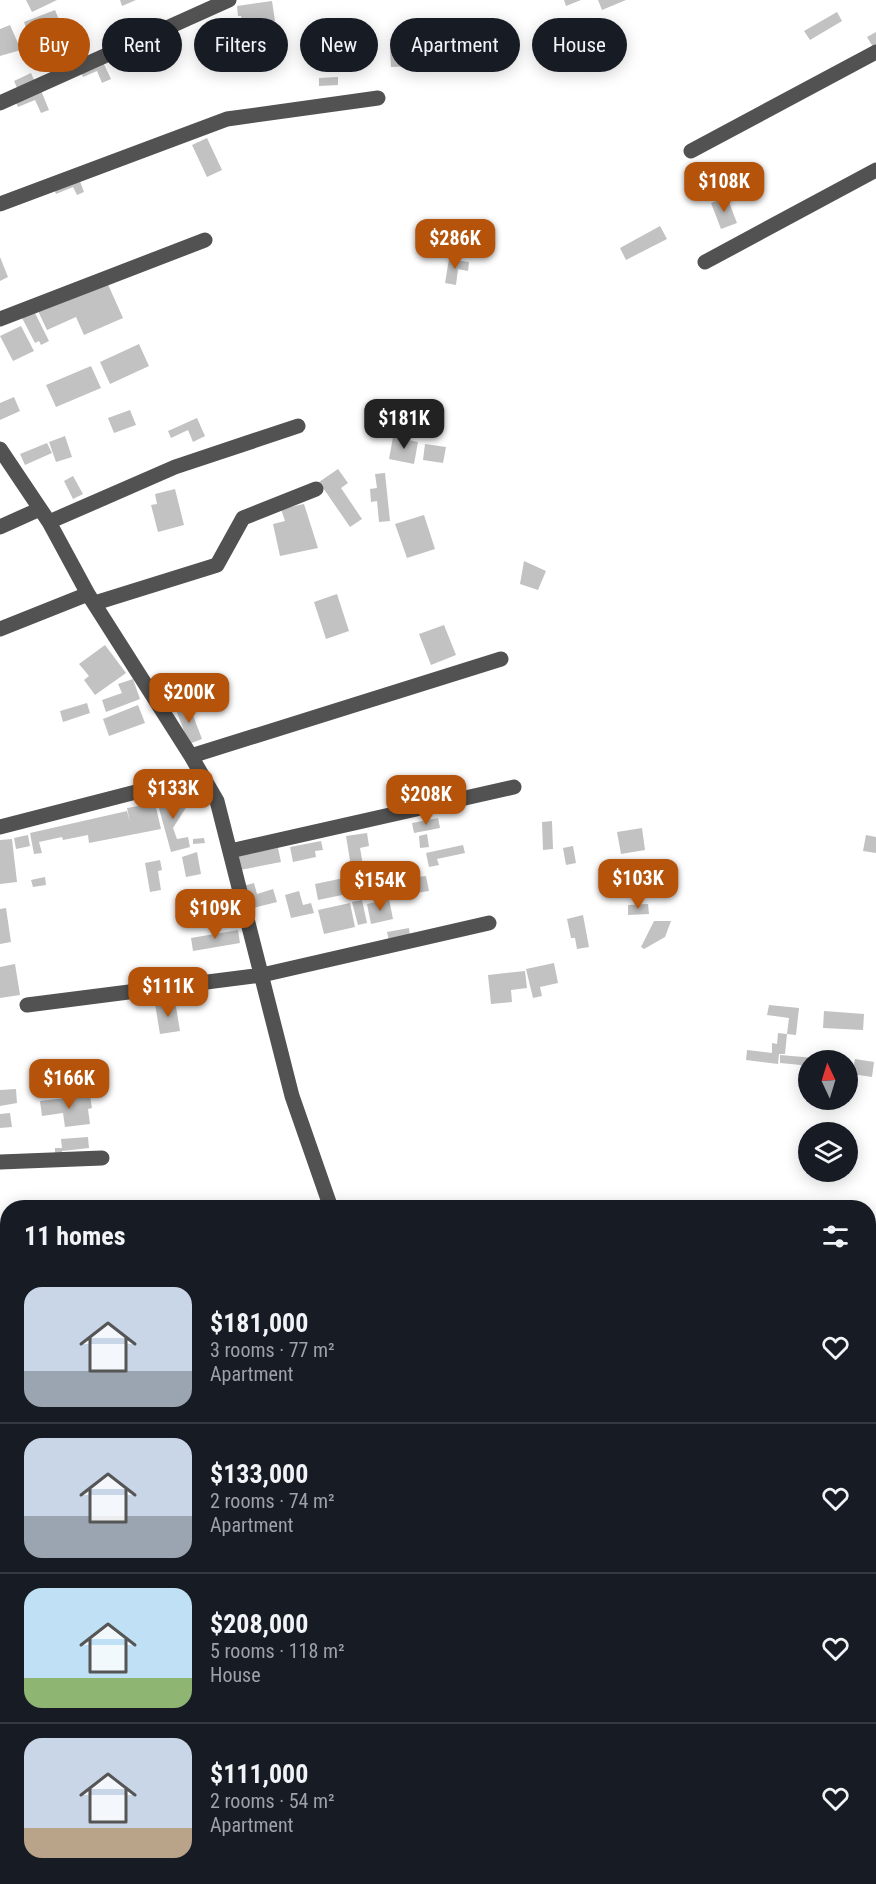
<!DOCTYPE html>
<meta charset="utf-8">
<style>
body{margin:0;font-family:"Roboto Condensed",sans-serif;background:#242831;color:#f1f3f6;height:100vh;display:flex;flex-direction:column;font-size:22px;white-space:nowrap}
*{box-sizing:border-box;margin:0}
p{font-size:20px;color:#9ea1a6}
.icon{flex:none;width:33px;height:33px;fill:none;stroke:currentColor;stroke-width:2;stroke-linecap:round;stroke-linejoin:round}
.map{position:relative;flex:1;overflow:hidden}
.drawer{position:absolute;left:0px;top:1200px;width:876px;height:684px;display:flex;flex-direction:column;background:#171b24;border-radius:24px 24px 0 0;box-shadow:0 3px 15px #0003}
.drawer>*{flex:none}
.hud{position:absolute;left:18px;top:18px;width:840px;height:54px;display:flex;gap:12px}
.needle{width:39px;rotate:356deg}
.controls{position:absolute;left:798px;top:1050px;display:grid;gap:12px}
.controls a{display:grid;place-items:center;width:60px;height:60px;border-radius:50%;background:#171b24;box-shadow:0 3px 15px #0003;font-size:30px}
.price{position:absolute;translate:-50% -51px;padding:0 14px;border-radius:12px;background:#b45309;color:#fff;font-size:20px;line-height:39px;filter:drop-shadow(0 2px 3px #0008)}
.price::after{content:'';position:absolute;left:50%;top:36px;width:18px;height:14px;margin-left:-9px;background:inherit;clip-path:polygon(0 0,100% 0,50% 100%)}
.price.on{background:#222;color:#fff}
ul{padding:0;list-style:none}
li{display:flex;align-items:center;gap:18px;height:150px;padding:0 24px}
li+li{border-top:2px solid #363941}
li span{display:grid;place-items:center;flex:none;width:168px;height:120px;border-radius:18px;color:#555}
li>.icon{margin-inline-start:auto}
span .icon{width:72px;height:72px;fill:#fffc;stroke-width:1}
li b{font-size:26px}
h2{display:flex;justify-content:space-between;align-items:center;height:72px;padding:0 24px;font-size:26px}
.tag{padding:0 21px;border-radius:27px;background:#171b24;box-shadow:0 3px 15px #0003;font-size:21px;line-height:54px}
.tag.on{background:#b45309;color:#fff}
.map>svg:first-child{display:block}
.building{fill:#c2c2c2}
.lines{fill:none;stroke-linecap:round;stroke-linejoin:round}
.minor{stroke:#525252;stroke-width:15}
</style>
<div class="map">
<svg width="876" height="1884" viewBox="0 0 876 1884">
<rect width="100%" height="100%" fill="#fff"/>
<path class="building" d="M 26,0 L 57,0 L 32,12 Z
M 120,0 L 136,0 L 122,6 Z
M 564,0 L 581,0 L 566,6 Z
M 598,0 L 626,0 L 602,10 Z
M 272,1 L 275,21 L 258,23 L 258,27 L 248,29 L 247,21 L 242,21 L 241,16 L 238,16 L 237,6 Z
M 55,10 L 67,39 L 46,48 L 37,26 L 27,30 L 24,22 Z
M 837,12 L 842,21 L 810,40 L 804,31 Z
M 10,25 L 21,50 L 0,56 L 0,29 Z
M 876,32 L 876,45 L 873,47 L 867,37 Z
M 345,33 L 349,60 L 317,64 L 313,38 Z
M 418,49 L 419,66 L 391,67 L 390,51 Z
M 102,60 L 111,79 L 102,83 L 97,71 L 83,77 L 80,70 Z
M 31,73 L 35,82 L 18,90 L 14,81 Z
M 338,77 L 338,85 L 319,86 L 319,78 Z
M 40,88 L 49,110 L 41,113 L 35,100 L 18,107 L 14,98 Z
M 207,138 L 222,170 L 207,177 L 192,145 Z
M 78,176 L 84,192 L 77,195 L 73,187 L 56,194 L 53,186 Z
M 727,197 L 737,223 L 721,229 L 711,203 Z
M 660,226 L 667,239 L 626,260 L 620,248 Z
M 0,257 L 8,277 L 0,281 Z
M 449,259 L 469,262 L 468,271 L 458,269 L 456,285 L 445,283 Z
M 106,280 L 123,318 L 84,335 L 76,317 L 47,330 L 38,311 Z
M 34,311 L 49,341 L 41,345 L 39,341 L 35,343 L 22,318 Z
M 21,326 L 34,351 L 13,361 L 0,336 Z
M 139,344 L 149,366 L 110,384 L 100,362 Z
M 91,366 L 101,388 L 56,407 L 46,385 Z
M 14,397 L 20,411 L 0,420 L 0,403 Z
M 130,410 L 136,425 L 114,433 L 108,418 Z
M 197,418 L 205,436 L 193,442 L 188,430 L 171,438 L 168,431 Z
M 65,436 L 72,457 L 56,462 L 49,442 Z
M 393,437 L 418,442 L 414,464 L 389,459 Z
M 47,443 L 52,453 L 25,465 L 20,454 Z
M 425,444 L 446,447 L 443,463 L 423,460 Z
M 338,469 L 348,483 L 341,488 L 362,519 L 350,527 L 319,482 Z
M 385,473 L 390,521 L 379,522 L 377,501 L 371,502 L 370,489 L 377,488 L 375,474 Z
M 73,476 L 83,494 L 73,499 L 64,481 Z
M 175,489 L 184,525 L 158,532 L 151,505 L 157,504 L 155,494 Z
M 304,504 L 318,548 L 280,556 L 273,524 L 285,521 L 281,509 Z
M 424,515 L 435,549 L 407,558 L 395,524 Z
M 524,561 L 546,571 L 538,590 L 520,584 Z
M 337,594 L 349,631 L 326,639 L 314,602 Z
M 444,625 L 456,655 L 431,665 L 419,634 Z
M 105,645 L 126,673 L 95,695 L 84,680 L 89,676 L 79,664 Z
M 133,679 L 140,699 L 106,712 L 102,700 L 122,693 L 118,684 Z
M 87,703 L 90,713 L 63,722 L 60,711 Z
M 138,705 L 145,723 L 109,736 L 103,719 Z
M 189,705 L 202,739 L 189,744 L 176,710 Z
M 185,794 L 187,806 L 173,828 L 177,839 L 188,837 L 190,847 L 171,852 L 157,801 Z
M 155,803 L 161,829 L 89,843 L 88,835 L 63,840 L 62,837 L 39,842 L 42,853 L 34,854 L 30,833 L 127,811 L 130,822 L 127,808 Z
M 438,818 L 440,828 L 414,833 L 412,823 Z
M 552,821 L 553,849 L 543,850 L 542,822 Z
M 642,828 L 645,850 L 621,854 L 617,832 Z
M 367,833 L 369,846 L 360,848 L 364,871 L 352,873 L 346,836 Z
M 427,834 L 429,847 L 420,848 L 419,836 Z
M 28,835 L 30,846 L 16,849 L 14,838 Z
M 866,835 L 876,837 L 876,853 L 863,851 Z
M 204,838 L 205,843 L 193,844 L 193,839 Z
M 12,839 L 17,882 L 0,884 L 0,840 Z
M 321,841 L 323,850 L 315,851 L 316,857 L 293,862 L 290,847 Z
M 463,845 L 465,853 L 437,859 L 439,865 L 429,867 L 426,853 Z
M 573,846 L 576,863 L 566,865 L 563,848 Z
M 278,848 L 281,862 L 240,870 L 238,856 Z
M 197,852 L 201,874 L 186,877 L 182,857 Z
M 160,860 L 162,870 L 158,871 L 161,890 L 150,892 L 145,863 Z
M 426,876 L 429,891 L 415,893 L 414,886 L 418,885 L 417,877 Z
M 45,877 L 46,885 L 33,887 L 31,880 Z
M 344,878 L 347,894 L 318,900 L 315,884 Z
M 254,883 L 257,894 L 273,889 L 277,902 L 249,909 L 243,886 Z
M 392,885 L 393,896 L 383,897 L 381,887 Z
M 299,891 L 303,905 L 311,903 L 314,913 L 291,918 L 285,895 Z
M 389,899 L 393,919 L 371,924 L 367,904 Z
M 362,900 L 367,923 L 358,925 L 352,902 Z
M 350,903 L 355,927 L 324,934 L 318,910 Z
M 648,904 L 649,914 L 628,915 L 628,905 Z
M 6,908 L 11,942 L 0,944 L 0,909 Z
M 583,915 L 589,947 L 577,949 L 575,938 L 571,938 L 567,919 Z
M 654,921 L 671,921 L 665,937 L 644,949 L 641,947 Z
M 409,928 L 410,937 L 389,941 L 387,932 Z
M 238,930 L 240,943 L 193,951 L 191,938 Z
M 554,963 L 558,983 L 540,987 L 542,996 L 533,998 L 526,969 Z
M 15,964 L 20,995 L 0,998 L 0,967 Z
M 525,971 L 527,988 L 511,990 L 512,1002 L 491,1004 L 488,975 Z
M 175,1001 L 180,1031 L 160,1034 L 155,1004 Z
M 769,1005 L 799,1008 L 796,1035 L 787,1034 L 789,1018 L 767,1015 Z
M 824,1011 L 864,1014 L 863,1030 L 823,1028 Z
M 778,1033 L 787,1034 L 785,1054 L 779,1054 L 778,1064 L 746,1060 L 747,1050 L 772,1053 L 772,1043 L 777,1044 Z
M 780,1055 L 815,1058 L 815,1060 L 808,1060 L 808,1071 L 800,1071 L 801,1065 L 780,1063 Z
M 817,1057 L 840,1059 L 840,1060 L 817,1060 Z
M 855,1059 L 874,1062 L 872,1077 L 852,1074 Z
M 16,1089 L 17,1103 L 0,1106 L 0,1090 Z
M 90,1095 L 92,1108 L 88,1109 L 90,1124 L 65,1127 L 63,1113 L 42,1116 L 40,1101 Z
M 10,1113 L 12,1127 L 0,1128 L 0,1114 Z
M 88,1137 L 89,1148 L 62,1151 L 62,1156 L 55,1156 L 55,1148 L 62,1148 L 61,1139 Z
M 8,1529 L 8,1539 L 0,1542 L 0,1531 Z
M 8,1606 L 8,1620 L 0,1622 L 0,1609 Z
M 73,1876 L 83,1876 L 85,1879 L 78,1884 Z"/>
<g class="lines">
<path class="minor" d="M 0,103 L 229,0
M 691,151 L 876,52
M 0,204 L 227,119 L 378,98
M 705,262 L 876,170
M 0,319 L 205,240
M 0,449 L 49,522 L 88,594 L 191,756 L 217,801 L 292,1096 L 331,1208
M 49,522 L 175,467 L 298,426
M 0,527 L 40,509
M 95,603 L 217,565 L 243,518 L 316,489
M 0,629 L 88,594
M 191,756 L 501,659
M 0,827 L 202,775
M 230,851 L 514,787
M 27,1005 L 262,975 L 489,923
M 0,1162 L 102,1158
M 0,1563 L 8,1560
M 0,1671 L 8,1668
M 0,1802 L 8,1796
M 0,1873 L 8,1868
M 195,1884 L 216,1876"/>
</g>
</svg>
<div class="controls">
<a><svg class="needle" viewBox="-14 -14 28 28"><path d="M0-13l5 13h-10z" fill="#e53935"/><path d="M0 13l5-13h-10z" fill="#9ea1a6"/></svg></a>
<a><svg class="icon" aria-label="layers" viewBox="0 0 24 24"><path d="M12 4l9 5-9 5-9-5zM3 14l9 5 9-5"/></svg></a>
</div>
<b class="price" style="left:724px;top:213px">$108K</b>
<b class="price" style="left:455px;top:270px">$286K</b>
<b class="price on" style="left:404px;top:450px">$181K</b>
<b class="price" style="left:189px;top:724px">$200K</b>
<b class="price" style="left:173px;top:820px">$133K</b>
<b class="price" style="left:426px;top:826px">$208K</b>
<b class="price" style="left:638px;top:910px">$103K</b>
<b class="price" style="left:380px;top:912px">$154K</b>
<b class="price" style="left:215px;top:940px">$109K</b>
<b class="price" style="left:168px;top:1018px">$111K</b>
<b class="price" style="left:69px;top:1110px">$166K</b>
<div class="hud">
<a class="tag on">Buy</a>
<a class="tag">Rent</a>
<a class="tag">Filters</a>
<a class="tag">New</a>
<a class="tag">Apartment</a>
<a class="tag">House</a>
</div>
<section class="drawer">
<h2>11 homes<svg class="icon" aria-label="filters" viewBox="0 0 24 24"><path d="M4 7h16M4 17h16"/><circle cx="9" cy="7" r="2"/><circle cx="15" cy="17" r="2"/></svg></h2>
<ul>
<li><span style="background:linear-gradient(#c9d6e8 70%,#9aa5b1 0)"><svg class="icon" aria-label="home" viewBox="0 0 24 24"><path d="M3 11l9-7 9 7M6 9v11h12V9"/></svg></span><div><b>$181,000</b><p>3 rooms · 77 m²</p><p>Apartment</p></div><svg class="icon" aria-label="heart" viewBox="0 0 24 24"><path d="M12 20l-8-8c-3-5 5-10 8-4 3-6 11-1 8 4z"/></svg></li>
<li><span style="background:linear-gradient(#c9d6e8 65%,#9aa5b1 0)"><svg class="icon" aria-label="home" viewBox="0 0 24 24"><path d="M3 11l9-7 9 7M6 9v11h12V9"/></svg></span><div><b>$133,000</b><p>2 rooms · 74 m²</p><p>Apartment</p></div><svg class="icon" aria-label="heart" viewBox="0 0 24 24"><path d="M12 20l-8-8c-3-5 5-10 8-4 3-6 11-1 8 4z"/></svg></li>
<li><span style="background:linear-gradient(#bfe0f5 75%,#8fb573 0)"><svg class="icon" aria-label="home" viewBox="0 0 24 24"><path d="M3 11l9-7 9 7M6 9v11h12V9"/></svg></span><div><b>$208,000</b><p>5 rooms · 118 m²</p><p>House</p></div><svg class="icon" aria-label="heart" viewBox="0 0 24 24"><path d="M12 20l-8-8c-3-5 5-10 8-4 3-6 11-1 8 4z"/></svg></li>
<li><span style="background:linear-gradient(#c9d6e8 75%,#b9a48a 0)"><svg class="icon" aria-label="home" viewBox="0 0 24 24"><path d="M3 11l9-7 9 7M6 9v11h12V9"/></svg></span><div><b>$111,000</b><p>2 rooms · 54 m²</p><p>Apartment</p></div><svg class="icon" aria-label="heart" viewBox="0 0 24 24"><path d="M12 20l-8-8c-3-5 5-10 8-4 3-6 11-1 8 4z"/></svg></li>
</ul>
</section>
</div>
